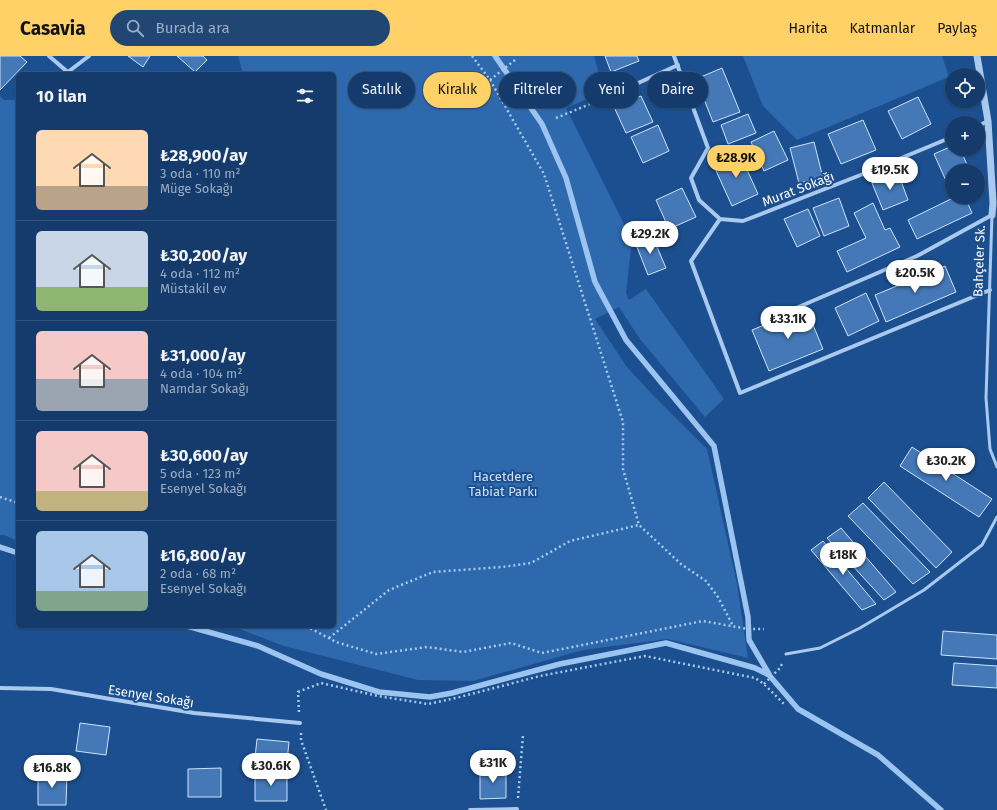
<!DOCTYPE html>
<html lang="tr">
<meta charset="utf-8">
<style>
body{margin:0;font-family:"Fira Sans",sans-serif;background:#214673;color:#f1f3f6;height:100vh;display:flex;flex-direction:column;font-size:15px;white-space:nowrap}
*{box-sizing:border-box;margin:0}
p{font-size:13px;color:#9dadc1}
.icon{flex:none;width:22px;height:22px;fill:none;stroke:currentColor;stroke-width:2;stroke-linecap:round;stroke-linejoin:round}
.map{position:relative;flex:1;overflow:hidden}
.panel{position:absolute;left:16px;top:16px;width:320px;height:556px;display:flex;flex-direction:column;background:#143b6b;border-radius:6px;box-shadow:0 1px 3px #0004,0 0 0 1px #33557e}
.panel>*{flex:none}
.top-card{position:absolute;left:348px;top:16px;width:380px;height:36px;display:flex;gap:8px}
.tools{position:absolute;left:945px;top:12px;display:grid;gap:8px}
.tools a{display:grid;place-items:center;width:40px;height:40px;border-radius:50%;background:#143b6b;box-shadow:0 1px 3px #0004,0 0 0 1px #33557e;font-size:20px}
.price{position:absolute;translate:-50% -34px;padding:0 9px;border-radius:14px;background:#fff;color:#222;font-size:13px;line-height:26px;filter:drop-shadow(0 1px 2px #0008)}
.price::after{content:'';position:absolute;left:50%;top:24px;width:12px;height:9px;margin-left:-6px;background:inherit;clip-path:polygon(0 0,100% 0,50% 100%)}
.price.on{background:#ffd166;color:#111}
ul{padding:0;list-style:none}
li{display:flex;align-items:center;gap:12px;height:100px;padding:0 20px}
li+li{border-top:1px solid #33557e}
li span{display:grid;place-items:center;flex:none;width:112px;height:80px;border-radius:6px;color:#555}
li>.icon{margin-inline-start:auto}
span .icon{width:48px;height:48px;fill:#fffc;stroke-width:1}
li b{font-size:17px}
h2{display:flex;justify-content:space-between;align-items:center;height:48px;padding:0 20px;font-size:17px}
.pill{padding:0 14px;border-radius:18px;background:#143b6b;box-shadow:0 1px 3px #0004,0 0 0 1px #33557e;font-size:14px;line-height:36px}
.pill.on{background:#ffd166;color:#111}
header{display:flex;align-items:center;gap:24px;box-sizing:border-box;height:56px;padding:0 20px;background:#ffd166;color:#111}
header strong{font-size:19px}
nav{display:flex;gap:22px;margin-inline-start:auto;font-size:14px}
.search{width:280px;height:36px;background:#214673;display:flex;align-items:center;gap:10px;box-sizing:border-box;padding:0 14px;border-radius:22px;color:#9dadc1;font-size:15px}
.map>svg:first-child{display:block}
.green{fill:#2e69ad}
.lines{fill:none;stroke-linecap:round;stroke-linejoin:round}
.stream{stroke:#9cc4f0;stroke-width:5.5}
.building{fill:#4478b7;stroke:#cfe3fa}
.path{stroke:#a9c9ee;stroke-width:2.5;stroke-dasharray:2 3;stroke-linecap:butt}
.service{stroke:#a9c9ee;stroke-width:3}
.minor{stroke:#a9c9ee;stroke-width:4}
.tertiary{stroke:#a9c9ee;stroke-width:7}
.labels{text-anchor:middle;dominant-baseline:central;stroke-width:4;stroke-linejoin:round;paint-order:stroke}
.street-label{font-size:13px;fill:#fff;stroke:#1b4f8f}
.park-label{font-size:13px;fill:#cfe3fa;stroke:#1b4f8f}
</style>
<header>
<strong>Casavia</strong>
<div class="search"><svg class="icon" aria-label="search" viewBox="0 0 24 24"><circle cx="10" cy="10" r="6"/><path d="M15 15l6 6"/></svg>Burada ara</div>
<nav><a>Harita</a><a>Katmanlar</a><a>Paylaş</a></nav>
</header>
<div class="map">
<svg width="997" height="754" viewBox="0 0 997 754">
<rect width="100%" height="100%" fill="#1b4f8f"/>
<path class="green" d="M 238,0 L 594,0 L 604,36 L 566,52 L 632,184 L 626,237 L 629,244 L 646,233 L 724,343 L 705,361 L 640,283 L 619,251 L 595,263 L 627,311 L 651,337 L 707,393 L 737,528 L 748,602 L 668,583 L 583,594 L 473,625 L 418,624 L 284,590 L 232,570 L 334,570 L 334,18 L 243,18 Z
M 743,0 L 942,0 L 949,21 L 797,84 L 763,50 Z
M 0,40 L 4,44 L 18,44 L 18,485 L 4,479 L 0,479 Z"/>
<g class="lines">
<path class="stream" d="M 495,0 L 542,68 L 566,122 L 595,226 L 626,284 L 714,390 L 748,561 L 749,584 L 769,618
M 0,491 L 18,497
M 187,570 L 258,590 L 321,618 L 379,636 L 430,641 L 452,637 L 560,608 L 666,587 L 755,612 L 769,619 L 798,653 L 878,699 L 941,754"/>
</g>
<path class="building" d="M 0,0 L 20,0 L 27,6 L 0,34 Z
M 128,0 L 150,0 L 143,11 Z
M 177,0 L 203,0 L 207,4 L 195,16 Z
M 605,0 L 637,0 L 639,5 L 611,16 Z
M 722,12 L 740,56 L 713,66 L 696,23 Z
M 641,40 L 653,66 L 626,77 L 614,51 Z
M 918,41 L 931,68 L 902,83 L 888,55 Z
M 748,58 L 756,77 L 728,88 L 721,69 Z
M 863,64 L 876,94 L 841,108 L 828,78 Z
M 658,69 L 669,95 L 643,107 L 631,81 Z
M 774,75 L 788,104 L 764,115 L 751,86 Z
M 814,86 L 823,122 L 799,127 L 790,92 Z
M 952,90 L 952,93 L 960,93 L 970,115 L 952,115 L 952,125 L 947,127 L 934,98 Z
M 739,96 L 758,138 L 732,150 L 713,108 Z
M 898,117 L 908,144 L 883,154 L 872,127 Z
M 682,132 L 696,161 L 669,173 L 656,144 Z
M 955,141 L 965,141 L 972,157 L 917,183 L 908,164 Z
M 839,142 L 849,170 L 824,180 L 813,152 Z
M 873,147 L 885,174 L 890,172 L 900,191 L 847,216 L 837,195 L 866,182 L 854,157 Z
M 808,153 L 820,180 L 797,191 L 784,163 Z
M 652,179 L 666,212 L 648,219 L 635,186 Z
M 945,210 L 956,236 L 886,266 L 875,239 Z
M 866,237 L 879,265 L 848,280 L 835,252 Z
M 806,252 L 823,293 L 769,315 L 752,274 Z
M 912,391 L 992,443 L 979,461 L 900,410 Z
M 884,426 L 952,496 L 936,512 L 868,442 Z
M 863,447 L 930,516 L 913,528 L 848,460 Z
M 841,472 L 896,536 L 884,544 L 827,482 Z
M 823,485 L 876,548 L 862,554 L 811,494 Z
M 943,575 L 997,579 L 997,603 L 941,599 Z
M 954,607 L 997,610 L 997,632 L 952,629 Z
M 80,667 L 110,671 L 106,699 L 76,695 Z
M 257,683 L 289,686 L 286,715 L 254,711 Z
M 221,712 L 221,741 L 188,741 L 188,713 Z
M 480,714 L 506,714 L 506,742 L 480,743 Z
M 38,717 L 67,717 L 66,749 L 38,749 Z
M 255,717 L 287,717 L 287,745 L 255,745 Z"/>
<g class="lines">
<path class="path" d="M 472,0 L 490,24 L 544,118 L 623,366 L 623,413 L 639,469 L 681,508 L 706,525 L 718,541 L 733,570
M 490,24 L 515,4
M 556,62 L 595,46
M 0,441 L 18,447
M 306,570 L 336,586 L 376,598 L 427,591 L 463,596 L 511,587 L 542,597 L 703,565 L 748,573 L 764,573
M 329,582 L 389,534 L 433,516 L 502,511 L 531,507 L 570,485 L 639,469
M 764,628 L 780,612 L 782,608
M 299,656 L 298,636 L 321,627 L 378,640 L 428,648 L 456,642 L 540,620 L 645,600 L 755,622 L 764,628 L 785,649
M 301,677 L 301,684 L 326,754
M 518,742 L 523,679"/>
<path class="service" d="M 992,159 L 986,342 L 990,393 L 997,411
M 786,598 L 820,592 L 860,572 L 924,534 L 982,489 L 997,461"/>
<path class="minor" d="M 49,0 L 70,18
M 674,0 L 708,92 L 691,122 L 699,144 L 720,163 L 743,165 L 858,120 L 952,81
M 68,16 L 89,0
M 605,42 L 678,9
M 978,70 L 988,65
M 720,163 L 691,205 L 740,337 L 990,234
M 780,259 L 917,200 L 992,159
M 0,632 L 51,633 L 194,657 L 300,667
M 470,754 L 517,753"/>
<path class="tertiary" d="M 977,0 L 988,65 L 993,147 L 992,159"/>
</g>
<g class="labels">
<g class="street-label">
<text transform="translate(798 133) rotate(-21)">Murat Sokağı</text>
<text transform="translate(979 205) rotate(-88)">Bahçeler Sk.</text>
<text transform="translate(151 640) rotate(9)">Esenyel Sokağı</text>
</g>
<g class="park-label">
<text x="503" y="420">Hacetdere<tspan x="503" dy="15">Tabiat Parkı</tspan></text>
</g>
</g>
</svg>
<div class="tools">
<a><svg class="icon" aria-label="locate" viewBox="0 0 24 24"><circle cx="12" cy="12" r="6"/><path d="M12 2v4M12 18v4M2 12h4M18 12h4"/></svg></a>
<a>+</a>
<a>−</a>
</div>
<b class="price on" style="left:736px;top:123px">₺28.9K</b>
<b class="price" style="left:890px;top:135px">₺19.5K</b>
<b class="price" style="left:650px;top:199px">₺29.2K</b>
<b class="price" style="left:915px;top:238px">₺20.5K</b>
<b class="price" style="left:788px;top:284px">₺33.1K</b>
<b class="price" style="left:946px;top:426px">₺30.2K</b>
<b class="price" style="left:843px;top:520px">₺18K</b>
<b class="price" style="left:493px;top:728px">₺31K</b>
<b class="price" style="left:271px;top:731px">₺30.6K</b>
<b class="price" style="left:52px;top:733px">₺16.8K</b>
<div class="top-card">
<a class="pill">Satılık</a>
<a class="pill on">Kiralık</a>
<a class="pill">Filtreler</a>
<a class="pill">Yeni</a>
<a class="pill">Daire</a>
</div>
<section class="panel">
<h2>10 ilan<svg class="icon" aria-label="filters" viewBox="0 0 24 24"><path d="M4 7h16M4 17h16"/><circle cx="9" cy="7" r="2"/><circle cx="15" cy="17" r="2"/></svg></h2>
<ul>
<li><span style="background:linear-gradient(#ffd9b3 70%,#b9a48a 0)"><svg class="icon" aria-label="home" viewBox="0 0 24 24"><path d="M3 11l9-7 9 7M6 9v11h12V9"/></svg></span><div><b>₺28,900/ay</b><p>3 oda · 110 m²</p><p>Müge Sokağı</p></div></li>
<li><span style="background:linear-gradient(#c9d6e8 70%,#8fb573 0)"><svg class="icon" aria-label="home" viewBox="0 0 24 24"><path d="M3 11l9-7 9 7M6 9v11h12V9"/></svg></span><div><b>₺30,200/ay</b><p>4 oda · 112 m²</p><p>Müstakil ev</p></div></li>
<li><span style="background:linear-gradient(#f6c9c9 60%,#9aa5b1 0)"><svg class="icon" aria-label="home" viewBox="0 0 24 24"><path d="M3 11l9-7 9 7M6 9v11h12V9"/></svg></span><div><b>₺31,000/ay</b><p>4 oda · 104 m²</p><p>Namdar Sokağı</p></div></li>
<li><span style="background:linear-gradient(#f6c9c9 75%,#c2b280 0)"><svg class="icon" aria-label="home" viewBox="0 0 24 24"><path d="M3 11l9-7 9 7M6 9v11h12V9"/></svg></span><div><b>₺30,600/ay</b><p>5 oda · 123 m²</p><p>Esenyel Sokağı</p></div></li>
<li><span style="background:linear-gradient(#a9c7e8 75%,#7fa58c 0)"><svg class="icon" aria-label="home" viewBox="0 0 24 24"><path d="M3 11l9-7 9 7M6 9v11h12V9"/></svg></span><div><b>₺16,800/ay</b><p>2 oda · 68 m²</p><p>Esenyel Sokağı</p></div></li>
</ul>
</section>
</div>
